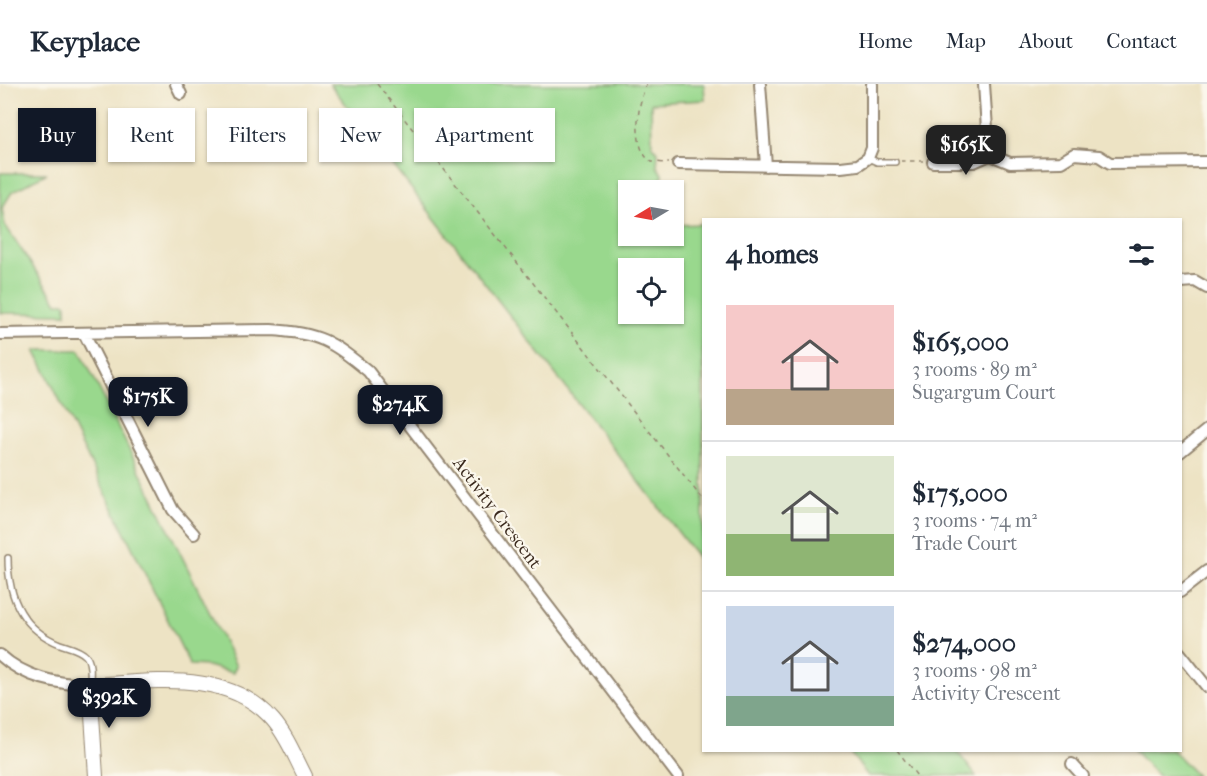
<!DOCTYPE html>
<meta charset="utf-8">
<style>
body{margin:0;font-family:"IM FELL French Canon",serif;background:#f2f2f3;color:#1f2937;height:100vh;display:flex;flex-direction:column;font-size:22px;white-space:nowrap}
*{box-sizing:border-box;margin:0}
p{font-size:20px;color:#747a83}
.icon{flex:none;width:33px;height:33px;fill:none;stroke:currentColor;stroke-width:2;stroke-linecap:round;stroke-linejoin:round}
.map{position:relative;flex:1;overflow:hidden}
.side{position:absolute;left:702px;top:134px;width:480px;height:534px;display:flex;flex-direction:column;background:#fff;border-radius:0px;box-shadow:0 2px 4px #0004}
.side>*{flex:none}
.banner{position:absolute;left:18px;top:24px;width:570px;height:54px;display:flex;gap:12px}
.needle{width:39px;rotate:260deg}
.tools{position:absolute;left:618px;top:96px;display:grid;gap:12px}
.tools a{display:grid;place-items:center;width:66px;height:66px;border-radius:0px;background:#fff;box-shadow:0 2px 4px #0004;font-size:30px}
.price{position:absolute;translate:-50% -51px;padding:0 14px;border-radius:12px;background:#111827;color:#fff;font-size:20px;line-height:39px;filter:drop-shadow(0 2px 3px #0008)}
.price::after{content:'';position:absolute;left:50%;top:36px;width:18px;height:14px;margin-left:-9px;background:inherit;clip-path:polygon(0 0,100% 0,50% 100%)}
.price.active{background:#222;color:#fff}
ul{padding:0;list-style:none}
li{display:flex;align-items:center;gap:18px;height:150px;padding:0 24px}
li+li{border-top:2px solid #e0e1e3}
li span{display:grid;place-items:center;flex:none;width:168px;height:120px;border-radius:0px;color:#555}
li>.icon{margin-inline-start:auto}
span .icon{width:72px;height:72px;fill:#fffc;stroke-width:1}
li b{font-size:26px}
h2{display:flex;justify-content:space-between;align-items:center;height:72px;padding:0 24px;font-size:26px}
.chip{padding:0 21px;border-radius:0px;background:#fff;box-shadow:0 2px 4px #0004;font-size:21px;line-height:54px}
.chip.active{background:#111827;color:#fff}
header{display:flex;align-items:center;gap:36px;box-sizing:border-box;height:84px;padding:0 30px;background:#fff;border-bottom:2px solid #e0e1e3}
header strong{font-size:28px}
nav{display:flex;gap:33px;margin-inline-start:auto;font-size:21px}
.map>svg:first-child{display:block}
.green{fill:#99d88d;stroke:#6a8156;stroke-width:1.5;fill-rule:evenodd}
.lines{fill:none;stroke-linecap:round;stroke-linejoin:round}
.service-casing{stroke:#948671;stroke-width:8}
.minor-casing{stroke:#948671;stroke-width:14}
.secondary-casing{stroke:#948671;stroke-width:16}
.path{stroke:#948671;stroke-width:1.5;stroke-dasharray:4.5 4.5;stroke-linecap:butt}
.service{stroke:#fff;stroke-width:5}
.minor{stroke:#fff;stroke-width:10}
.secondary{stroke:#fff;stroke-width:14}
.labels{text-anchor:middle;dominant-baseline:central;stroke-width:4.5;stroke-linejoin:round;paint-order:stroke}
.street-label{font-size:18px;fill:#3b2a1e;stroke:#fbf7ec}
</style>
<header>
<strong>Keyplace</strong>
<nav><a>Home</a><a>Map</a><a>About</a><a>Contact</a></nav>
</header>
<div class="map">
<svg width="1207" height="692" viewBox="0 0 1207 692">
<rect width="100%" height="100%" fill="#fbf7ec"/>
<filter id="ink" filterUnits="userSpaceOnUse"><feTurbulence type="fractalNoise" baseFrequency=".0167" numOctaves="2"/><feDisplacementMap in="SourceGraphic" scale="12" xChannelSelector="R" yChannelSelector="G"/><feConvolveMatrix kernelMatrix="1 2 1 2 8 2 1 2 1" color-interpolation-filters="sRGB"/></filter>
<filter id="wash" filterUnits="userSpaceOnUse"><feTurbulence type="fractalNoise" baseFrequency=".008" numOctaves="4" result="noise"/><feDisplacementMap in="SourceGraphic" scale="24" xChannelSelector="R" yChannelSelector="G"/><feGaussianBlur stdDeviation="1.35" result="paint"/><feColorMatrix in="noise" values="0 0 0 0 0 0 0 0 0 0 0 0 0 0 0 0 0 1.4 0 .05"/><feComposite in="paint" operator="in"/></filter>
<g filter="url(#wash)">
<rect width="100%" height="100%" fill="#ede3c4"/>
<path class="green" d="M 330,0 L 704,0 L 705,16 L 651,19 L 652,62 L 658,68 L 657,82 L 663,92 L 657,98 L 657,106 L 628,106 L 628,152 L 674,152 L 674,141 L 703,140 L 703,480 ZM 628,184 L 674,184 L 674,230 L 628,230 Z
M 0,89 L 47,89 L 12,108 L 2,124 L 5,141 L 57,219 L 66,219 L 66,230 L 0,229 Z
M 35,266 L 80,266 L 236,582 L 233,589 L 208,582 L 190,581 Z
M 848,666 L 956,666 L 976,692 L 868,692 Z
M 1134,666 L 1172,666 L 1197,692 L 1158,692 Z"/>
</g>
<g filter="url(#ink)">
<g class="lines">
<defs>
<path id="service" d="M 868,74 L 877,78 L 895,78
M 8,474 C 8,513 22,545 60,560 C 68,563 80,565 86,572 C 92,579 90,591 90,599"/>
<path id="minor" d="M 176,0 L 181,10
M 760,0 L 766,82
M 984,0 L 988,60 L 993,72 L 1010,79 L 1061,78 L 1074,70 L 1099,72 L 1110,79 L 1207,78
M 933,78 L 974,78 L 992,70
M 678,80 L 841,83 L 858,81 L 868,74 L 872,64 L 872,0
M 1180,198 L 1195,197 L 1207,204
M 84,249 L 173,426 L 194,450
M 0,250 L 271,246 C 320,249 331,257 368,287 L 678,692
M 1180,368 L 1207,346
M 1180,508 L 1207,487
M 1180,569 L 1207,603
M 0,571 C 25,594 57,600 90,601
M 1072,680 L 1083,692"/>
<path id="secondary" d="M 96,692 L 90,601 C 151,598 228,584 273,636 C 287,652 295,673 305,692"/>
</defs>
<use href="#service" class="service-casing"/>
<use href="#minor" class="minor-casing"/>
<use href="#secondary" class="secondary-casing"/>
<path class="path" d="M 377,0 L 704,417
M 647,0 C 637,18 631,66 652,78 L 669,79
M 901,77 L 923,77
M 897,666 L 917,692"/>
<use href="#service" class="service"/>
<use href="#minor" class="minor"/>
<use href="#secondary" class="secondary"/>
</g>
</g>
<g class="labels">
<g class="street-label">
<text transform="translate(497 429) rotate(53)">Activity Crescent</text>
</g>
</g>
</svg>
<div class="tools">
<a><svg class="needle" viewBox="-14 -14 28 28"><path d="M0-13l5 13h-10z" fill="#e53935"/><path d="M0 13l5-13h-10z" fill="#747a83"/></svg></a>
<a><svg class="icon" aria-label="locate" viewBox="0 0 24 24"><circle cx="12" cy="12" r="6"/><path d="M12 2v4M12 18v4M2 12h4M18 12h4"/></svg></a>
</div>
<b class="price active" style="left:966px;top:92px">$165K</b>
<b class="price" style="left:148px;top:344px">$175K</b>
<b class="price" style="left:400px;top:352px">$274K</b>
<b class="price" style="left:109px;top:645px">$392K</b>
<div class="banner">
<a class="chip active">Buy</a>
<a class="chip">Rent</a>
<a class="chip">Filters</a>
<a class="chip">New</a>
<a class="chip">Apartment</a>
</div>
<section class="side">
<h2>4 homes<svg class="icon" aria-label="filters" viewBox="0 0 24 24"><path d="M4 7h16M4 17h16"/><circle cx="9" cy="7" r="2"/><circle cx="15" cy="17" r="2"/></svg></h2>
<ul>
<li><span style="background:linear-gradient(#f6c9c9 70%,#b9a48a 0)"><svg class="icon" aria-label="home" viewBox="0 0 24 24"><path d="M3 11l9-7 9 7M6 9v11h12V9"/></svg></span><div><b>$165,000</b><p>3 rooms · 89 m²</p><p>Sugargum Court</p></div></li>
<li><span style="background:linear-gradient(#dfe7d0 65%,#8fb573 0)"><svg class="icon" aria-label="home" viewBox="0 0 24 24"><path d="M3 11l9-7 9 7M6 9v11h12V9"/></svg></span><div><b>$175,000</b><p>3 rooms · 74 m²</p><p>Trade Court</p></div></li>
<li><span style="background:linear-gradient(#c9d6e8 75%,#7fa58c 0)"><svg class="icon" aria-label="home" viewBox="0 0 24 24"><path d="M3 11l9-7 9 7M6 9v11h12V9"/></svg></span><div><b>$274,000</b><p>3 rooms · 98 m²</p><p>Activity Crescent</p></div></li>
</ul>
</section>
</div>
